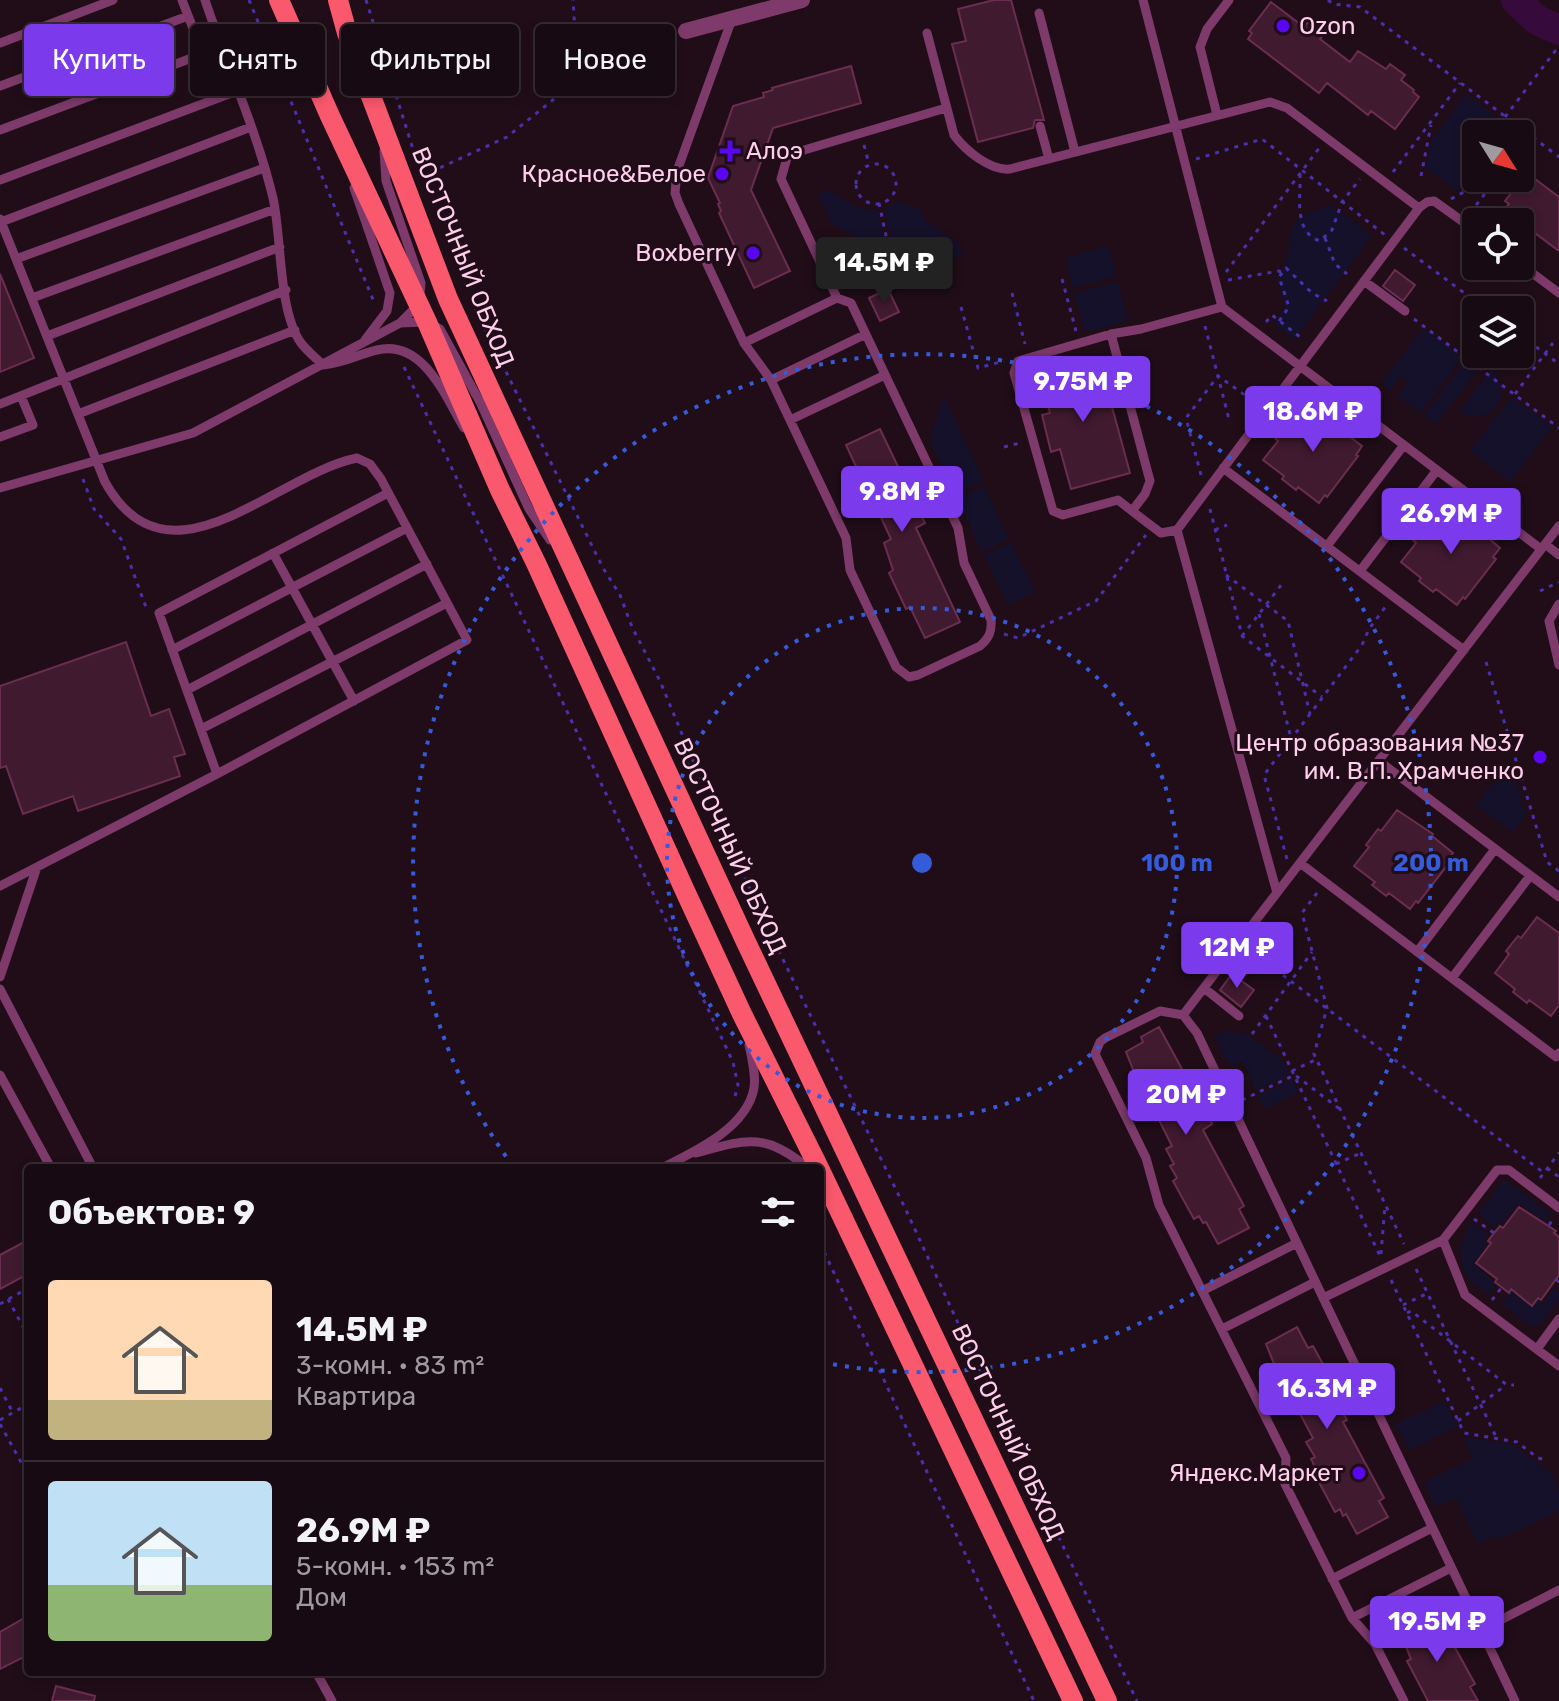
<!DOCTYPE html>
<html lang="ru">
<meta charset="utf-8">
<style>
body{margin:0;font-family:Rubik,sans-serif;background:#251820;color:#f1f3f6;height:100vh;display:flex;flex-direction:column;font-size:30px;white-space:nowrap}
*{box-sizing:border-box;margin:0}
p{font-size:26px;color:#9f9a9f}
.icon{flex:none;width:44px;height:44px;fill:none;stroke:currentColor;stroke-width:2;stroke-linecap:round;stroke-linejoin:round}
.map{position:relative;flex:1;overflow:hidden}
.details{position:absolute;left:24px;top:1164px;width:800px;height:512px;display:flex;flex-direction:column;background:#180a12;border-radius:8px;box-shadow:0 4px 12px #0003,0 0 0 2px #362b32}
.details>*{flex:none}
.top-card{position:absolute;left:24px;top:24px;width:800px;height:72px;display:flex;gap:16px}
.needle{width:52px;rotate:127deg}
.controls{position:absolute;left:1462px;top:120px;display:grid;gap:16px}
.controls a{display:grid;place-items:center;width:72px;height:72px;border-radius:8px;background:#180a12;box-shadow:0 4px 12px #0003,0 0 0 2px #362b32;font-size:40px}
.price{position:absolute;translate:-50% -68px;padding:0 18px;border-radius:8px;background:#7c3aed;color:#fff;font-size:26px;line-height:52px;filter:drop-shadow(0 2px 4px #0008)}
.price::after{content:'';position:absolute;left:50%;top:48px;width:24px;height:18px;margin-left:-12px;background:inherit;clip-path:polygon(0 0,100% 0,50% 100%)}
.price.active{background:#222;color:#fff}
ul{padding:0;list-style:none}
li{display:flex;align-items:center;gap:24px;height:200px;padding:0 24px}
li+li{border-top:2px solid #362b32}
li span{display:grid;place-items:center;flex:none;width:224px;height:160px;border-radius:8px;color:#555}
li>.icon{margin-inline-start:auto}
span .icon{width:96px;height:96px;fill:#fffc;stroke-width:1}
li b{font-size:34px}
h2{display:flex;justify-content:space-between;align-items:center;height:96px;padding:0 24px;font-size:34px}
.tag{padding:0 28px;border-radius:8px;background:#180a12;box-shadow:0 4px 12px #0003,0 0 0 2px #362b32;font-size:28px;line-height:72px}
.tag.active{background:#7c3aed;color:#fff}
.map>svg:first-child{display:block}
.green{fill:#16112a}
.lines{fill:none;stroke-linecap:round;stroke-linejoin:round}
.river{stroke:#360b3c;stroke-width:30}
.building{fill:#401a2f;stroke:#6b2d50;stroke-width:2}
.path{stroke:#4931ae;stroke-width:3;stroke-dasharray:4 6;stroke-linecap:butt}
.service{stroke:#7d3a6a;stroke-width:9}
.minor{stroke:#7d3a6a;stroke-width:16}
.primary{stroke:#fa586d;stroke-width:20}
.ring{fill:none;stroke:#345bda;stroke-width:4;stroke-dasharray:4 8}
.poi-dot{fill:#5807f0;stroke:#200d18;stroke-width:3}
.labels{text-anchor:middle;dominant-baseline:central;stroke-width:6;stroke-linejoin:round;paint-order:stroke}
.poi-label{font-size:24px;fill:#feceec;stroke:#200d18;text-anchor:end}
.street-label{font-size:24px;fill:#feceec;stroke:#200d18}
.centre{fill:#345bda;stroke:#200d18;stroke-width:4}
.ring-label{font-size:24px;text-anchor:middle;font-weight:bold;fill:#345bda;stroke:#200d18;stroke-width:6;stroke-linejoin:round;paint-order:stroke}
</style>
<div class="map">
<svg width="1559" height="1701" viewBox="0 0 1559 1701">
<rect width="100%" height="100%" fill="#200d18"/>
<path class="green" d="M 1466,94 L 1515,131 L 1513,134 L 1476,134 L 1476,178 L 1480,178 L 1457,191 L 1426,168 L 1432,139 Z
M 830,189 C 844,202 859,210 878,210 L 892,276 L 879,258 L 858,239 L 832,224 L 818,195 Z
M 898,201 L 920,209 L 927,222 L 959,243 L 962,256 L 898,275 L 884,210 Z
M 1330,204 L 1372,236 L 1294,340 L 1273,324 L 1285,307 L 1277,275 L 1286,262 L 1291,231 L 1296,221 L 1302,216 Z
M 1108,246 L 1116,276 L 1073,288 L 1065,258 Z
M 1118,282 L 1128,321 L 1085,332 L 1074,293 Z
M 1423,328 L 1462,358 L 1420,413 L 1398,396 L 1408,381 L 1401,376 L 1390,390 L 1381,383 Z
M 1465,361 L 1478,370 L 1436,425 L 1424,415 Z
M 1492,368 L 1502,387 C 1502,412 1480,424 1459,411 Z
M 944,396 L 984,481 L 956,495 L 929,440 Z
M 1511,397 L 1552,427 L 1510,482 L 1470,451 Z
M 984,486 L 1009,539 L 982,552 L 957,499 Z
M 1011,542 L 1035,592 L 1008,605 L 984,555 Z
M 1510,761 L 1526,815 L 1513,833 L 1476,805 Z
M 1224,1031 L 1245,1033 L 1283,1061 L 1290,1075 L 1256,1091 L 1242,1061 L 1231,1066 L 1228,1059 L 1226,1060 L 1214,1036 Z
M 1292,1079 L 1298,1093 L 1264,1109 L 1258,1095 Z
M 1504,1179 L 1551,1214 L 1546,1221 L 1542,1218 L 1540,1219 L 1518,1203 L 1503,1223 L 1500,1221 L 1495,1228 L 1478,1214 Z
M 1472,1222 L 1489,1235 L 1485,1241 L 1488,1244 L 1473,1263 L 1497,1284 L 1489,1295 C 1482,1290 1472,1284 1468,1278 C 1456,1259 1460,1238 1472,1222 Z
M 1554,1288 L 1559,1292 L 1559,1300 L 1541,1324 L 1531,1327 L 1502,1304 L 1511,1291 L 1532,1307 L 1537,1301 L 1542,1304 Z
M 1445,1401 L 1457,1427 L 1409,1450 L 1396,1424 Z
M 1462,1437 L 1514,1445 L 1552,1474 L 1559,1490 L 1559,1511 L 1499,1540 L 1496,1536 L 1478,1544 L 1456,1498 L 1436,1507 L 1424,1482 L 1473,1459 Z"/>
<g class="lines">
<path class="river" d="M 1516,0 L 1537,20 L 1559,30"/>
</g>
<path class="building" d="M 994,0 L 1011,0 L 1044,120 L 1035,120 L 1033,128 L 978,142 L 952,44 L 966,41 L 958,9 Z
M 1271,2 L 1304,27 L 1308,22 L 1324,34 L 1320,39 L 1350,62 L 1358,51 L 1386,69 L 1390,64 L 1405,75 L 1401,80 L 1414,90 L 1413,92 L 1419,97 L 1395,129 L 1371,111 L 1368,115 L 1327,83 L 1319,93 L 1248,39 L 1252,33 L 1249,31 Z
M 851,66 L 861,103 L 773,128 L 751,190 L 790,271 L 754,288 L 719,213 L 721,211 L 718,204 L 720,203 L 708,178 L 733,106 L 764,97 L 763,93 L 773,90 L 772,88 Z
M 1527,173 L 1559,197 L 1559,251 L 1504,210 L 1509,204 L 1505,201 Z
M 1395,270 L 1415,285 L 1403,301 L 1383,286 Z
M 0,274 L 34,358 L 0,372 Z
M 888,289 L 899,312 L 880,321 L 869,298 Z
M 1099,359 L 1130,473 L 1071,489 L 1060,449 L 1051,452 L 1042,415 L 1050,413 L 1040,375 Z
M 1306,404 L 1343,428 L 1341,430 L 1362,446 L 1356,455 L 1358,456 L 1327,497 L 1325,495 L 1319,503 L 1298,487 L 1296,490 L 1282,479 L 1284,476 L 1263,460 L 1278,441 L 1275,438 L 1287,423 L 1290,425 Z
M 880,429 L 925,523 L 916,528 L 960,622 L 925,638 L 910,607 L 906,609 L 889,573 L 893,570 L 884,543 L 891,539 L 877,509 L 872,511 L 856,477 L 860,475 L 846,445 Z
M 1444,506 L 1464,522 L 1466,519 L 1500,548 L 1493,557 L 1496,559 L 1465,599 L 1463,597 L 1457,605 L 1436,589 L 1433,592 L 1419,581 L 1421,578 L 1401,562 L 1416,543 L 1413,540 L 1424,525 L 1427,527 Z
M 126,642 L 151,716 L 169,709 L 185,754 L 174,757 L 180,776 L 78,811 L 73,796 L 23,814 L 6,766 L 0,768 L 0,686 Z
M 1397,810 L 1433,834 L 1432,836 L 1453,853 L 1447,861 L 1449,863 L 1418,903 L 1416,901 L 1410,909 L 1389,893 L 1386,896 L 1372,885 L 1375,882 L 1354,866 L 1369,847 L 1366,845 L 1378,829 L 1381,831 Z
M 1537,917 L 1559,933 L 1559,1005 L 1551,1016 L 1529,1000 L 1527,1003 L 1513,992 L 1515,989 L 1495,973 L 1509,954 L 1506,951 L 1518,936 L 1521,938 Z
M 1232,974 L 1254,990 L 1241,1007 L 1220,990 Z
M 1159,1027 L 1212,1124 L 1203,1130 L 1244,1206 L 1239,1209 L 1249,1228 L 1218,1244 L 1206,1222 L 1203,1223 L 1199,1216 L 1194,1219 L 1173,1181 L 1177,1178 L 1170,1166 L 1174,1164 L 1166,1149 L 1172,1146 L 1158,1118 L 1154,1120 L 1132,1081 L 1137,1079 L 1126,1052 L 1143,1042 L 1141,1037 Z
M 1519,1207 L 1556,1231 L 1554,1233 L 1559,1237 L 1559,1275 L 1541,1300 L 1538,1298 L 1532,1306 L 1511,1289 L 1509,1293 L 1495,1282 L 1497,1279 L 1476,1263 L 1491,1243 L 1488,1241 L 1494,1233 L 1500,1226 L 1503,1228 Z
M 28,1240 L 28,1274 L 0,1289 L 0,1255 Z
M 1297,1327 L 1308,1348 L 1313,1346 L 1341,1397 L 1336,1400 L 1347,1420 L 1343,1422 L 1384,1498 L 1379,1501 L 1388,1517 L 1357,1534 L 1346,1514 L 1343,1516 L 1340,1509 L 1335,1512 L 1314,1473 L 1317,1471 L 1311,1459 L 1315,1457 L 1306,1442 L 1313,1438 L 1298,1410 L 1294,1413 L 1272,1373 L 1277,1371 L 1266,1344 Z
M 1431,1615 L 1442,1636 L 1447,1633 L 1475,1684 L 1470,1687 L 1478,1701 L 1428,1701 L 1407,1661 L 1411,1659 L 1400,1632 Z
M 28,1616 L 28,1655 L 0,1669 L 0,1632 Z
M 56,1686 L 95,1696 L 94,1701 L 52,1701 Z"/>
<g class="lines">
<path class="path" d="M 249,0 L 374,302
M 366,0 L 413,149
M 1328,0 L 1333,4 L 1360,7 L 1559,157
M 1505,117 L 1559,46
M 864,145 L 869,164
M 1520,147 L 1529,135
M 1196,159 L 1262,139 L 1385,235
M856 184a20 20 0 1 1 40 0a20 20 0 1 1-40 0Z
M 1393,172 L 1460,83
M 1300,174 C 1301,197 1293,232 1320,241 L 1332,230 L 1342,202 L 1360,179
M 422,176 L 507,137 L 559,95 L 573,75 L 577,62 L 573,0
M 1421,176 L 1431,125
M 1451,199 L 1490,178
M 879,203 L 894,273
M 1470,213 L 1497,178
M 1325,238 L 1335,264 L 1347,274
M 1404,248 L 1487,310
M 1226,272 L 1320,147
M 1062,279 L 1076,331
M 1228,280 L 1279,271 L 1282,273
M 1012,293 L 1025,344
M 961,307 L 978,368 L 1004,361
M 475,309 L 603,568 L 620,595 L 632,627 L 660,681 L 704,787 L 769,931 L 906,1210 L 998,1410 L 1137,1701
M 1493,310 L 1499,302
M 1414,319 L 1559,428
M 1279,321 L 1289,307 L 1279,277 L 1286,268 L 1312,293 L 1327,301
M 1266,322 L 1272,315 L 1300,337
M 1205,326 L 1230,423
M 1520,335 L 1559,364
M 1461,352 L 1476,333
M 404,367 L 733,1062 L 738,1085 L 734,1100
M 1515,394 L 1553,343
M 1004,447 L 1020,443
M 1201,475 L 1186,418 L 1218,376 L 1249,398
M 83,479 L 94,509 L 121,539 L 147,610
M 1210,509 L 1242,636 L 1322,697
M 1215,530 L 1227,525
M 1226,575 L 1288,621 L 1310,714
M 1540,591 L 1559,582
M 1259,614 L 1291,738
M 1004,634 L 1018,638 L 1096,601 L 1146,535
M 1242,636 L 1282,584
M 1486,662 L 1547,862 L 1559,871
M 1287,859 L 1264,775 L 1362,645 L 1369,629 L 1386,606
M 1317,893 L 1302,913 L 1327,1008 L 1314,1054 L 1404,1244
M 1251,951 L 1544,1173
M 1266,1016 L 1381,1258
M 1252,1034 L 1312,952
M 1292,1071 L 1317,1059
M 1242,1100 L 1295,1075 L 1341,1110
M 1336,1164 L 1361,1153
M 1547,1168 L 1559,1177
M 1540,1178 L 1559,1153
M 1474,1219 L 1494,1233
M 1549,1225 L 1554,1218
M 820,1243 L 1034,1701
M 1381,1254 L 1385,1205
M 1416,1269 L 1497,1439
M 1556,1279 L 1559,1282
M 1391,1280 L 1464,1433 L 1517,1442 L 1538,1458 L 1546,1460
M 8,1299 L 28,1336
M 1492,1300 L 1502,1287
M 0,1304 L 28,1288
M 1403,1305 L 1428,1293
M 1407,1313 L 1411,1311 L 1507,1385 L 1514,1385
M 0,1388 L 13,1413
M 0,1420 L 28,1404
M 1458,1421 L 1506,1385
M 0,1424 L 28,1475"/>
<path class="service" d="M 182,0 L 203,54
M 205,0 C 227,66 257,131 273,198 C 282,238 278,311 301,343 C 307,351 316,358 323,365 C 348,362 356,355 377,350 C 423,339 445,396 464,428
M 1143,0 L 1222,307 L 1541,549
M 1039,13 L 1075,152
M 732,19 L 677,171 L 675,193 L 679,204 L 744,343 L 771,380 L 846,538 L 850,570 L 896,667 L 909,677 L 918,675 L 980,646 C 989,638 992,632 991,620 L 964,563 L 958,528 L 851,303 L 837,298 L 744,343
M 927,33 L 954,135 C 965,150 990,171 1010,169 L 1270,102 L 1287,108 L 1419,208
M 0,43 L 113,0
M 0,86 L 188,16
M 1217,115 L 1200,47 L 1207,29 L 1229,0
M 1040,126 L 1049,159
M 0,130 L 221,47
M 0,180 L 237,91
M 354,188 L 390,293 L 387,311 L 365,340
M 0,219 L 105,482 C 169,596 276,474 357,458 L 370,464 L 381,479 L 467,640 L 217,774 L 0,886
M 1,222 L 251,127
M 16,259 L 264,168
M 1520,264 L 1559,293
M 1364,281 L 1405,311
M 32,298 L 275,209
M 837,298 L 781,179 L 787,158 L 794,153 L 946,108
M 400,323 L 427,322 L 440,329 L 480,402 L 529,509 L 550,540
M 1111,334 L 1141,329 L 1222,307
M 47,336 L 280,247
M 771,380 L 866,334
M 0,404 L 286,290
M 78,414 L 295,330
M 790,420 L 885,375
M 0,437 L 33,425 L 21,396
M 1223,468 L 1464,650
M 0,488 L 193,433 L 400,323 L 419,304 L 421,283 L 386,181 L 384,151
M 1132,511 L 1145,494 L 1150,481 L 1111,334 L 1018,361 L 1014,373 L 1053,511 L 1063,515 L 1118,500 C 1132,511 1146,522 1161,533 L 1177,530
M 1545,544 L 1559,555
M 1327,546 L 1404,445
M 273,553 L 354,701
M 1360,571 L 1437,470
M 1559,604 L 1549,621 L 1559,665
M 172,650 L 407,528
M 187,690 L 427,564
M 201,729 L 447,603
M 1379,761 L 1559,897
M 217,774 L 159,613 L 388,493
M 1300,863 L 1556,1057 L 1559,1053
M 1277,893 L 1177,530 L 1419,208 L 1427,202 L 1434,201 L 1476,231
M 1417,952 L 1495,849
M 0,977 L 37,867
M 1452,978 L 1530,876
M 1204,988 L 1239,1016
M 0,989 L 93,1168
M 1183,1015 L 1197,1033 L 1515,1701
M 0,1075 L 51,1168
M 696,1153 C 747,1139 764,1132 808,1168
M 662,1168 C 694,1152 747,1128 754,1088 C 756,1075 752,1058 749,1045
M 1443,1240 L 1465,1295 L 1559,1366
M 1202,1291 L 1297,1243
M 1323,1298 L 1443,1240 L 1497,1170 L 1509,1170 L 1559,1208
M 1222,1329 L 1315,1282
M 1537,1349 L 1559,1319
M 1332,1579 L 1432,1528
M 1352,1618 L 1451,1568
M 1481,1630 L 1559,1590
M 316,1672 L 332,1701
M 1404,1701 L 1375,1644 L 1352,1618 L 1285,1484 L 1286,1458 L 1159,1205 L 1146,1158 L 1095,1054 L 1100,1042 L 1105,1038 L 1160,1011 L 1183,1015 L 1559,526"/>
<path class="minor" d="M 686,31 L 802,0"/>
<path class="primary" d="M 279,0 L 330,116 L 427,322 L 500,490 L 536,563 L 686,893 L 742,1014 L 819,1168
M 338,0 L 347,33 L 448,299 L 746,942 L 1107,1701
M 820,1170 L 1073,1701"/>
</g>
<g class="ring">
<circle cx="922" cy="863" r="255"/>
<path d="M513 1166A509 509 0 1 1 821 1362"/>
</g>
<g class="poi-dot">
<circle cx="1283" cy="26" r="8"/>
<path d="M726 139h8v8h8v8h-8v8h-8v-8h-8v-8h8z"/>
<circle cx="722" cy="174" r="8"/>
<circle cx="753" cy="253" r="8"/>
<circle cx="1540" cy="757" r="8"/>
<circle cx="1359" cy="1473" r="8"/>
</g>
<g class="labels">
<g class="poi-label">
<text x="1299" y="26" text-anchor="start">Ozon</text>
<text x="746" y="151" text-anchor="start">Алоэ</text>
<text x="706" y="174">Красное&amp;Белое</text>
<text x="737" y="253">Boxberry</text>
<text x="1524" y="743">Центр образования №37<tspan x="1524" dy="28">им. В.П. Храмченко</tspan></text>
<text x="1343" y="1473">Яндекс.Маркет</text>
</g>
<g class="street-label">
<text transform="translate(463 257) rotate(68)">ВОСТОЧНЫЙ ОБХОД</text>
<text transform="translate(730 846) rotate(65)">ВОСТОЧНЫЙ ОБХОД</text>
<text transform="translate(1008 1432) rotate(65)">ВОСТОЧНЫЙ ОБХОД</text>
</g>
</g>
<circle cx="922" cy="863" r="12" class="centre"/>
<g class="ring-label">
<text x="1177" y="871">100 m</text>
<text x="1431" y="871">200 m</text>
</g>
</svg>
<div class="controls">
<a><svg class="needle" viewBox="-14 -14 28 28"><path d="M0-13l5 13h-10z" fill="#e53935"/><path d="M0 13l5-13h-10z" fill="#9f9a9f"/></svg></a>
<a><svg class="icon" aria-label="locate" viewBox="0 0 24 24"><circle cx="12" cy="12" r="6"/><path d="M12 2v4M12 18v4M2 12h4M18 12h4"/></svg></a>
<a><svg class="icon" aria-label="layers" viewBox="0 0 24 24"><path d="M12 4l9 5-9 5-9-5zM3 14l9 5 9-5"/></svg></a>
</div>
<b class="price active" style="left:884px;top:305px">14.5M ₽</b>
<b class="price" style="left:1083px;top:424px">9.75M ₽</b>
<b class="price" style="left:1313px;top:454px">18.6M ₽</b>
<b class="price" style="left:902px;top:534px">9.8M ₽</b>
<b class="price" style="left:1451px;top:556px">26.9M ₽</b>
<b class="price" style="left:1237px;top:990px">12M ₽</b>
<b class="price" style="left:1186px;top:1137px">20M ₽</b>
<b class="price" style="left:1327px;top:1431px">16.3M ₽</b>
<b class="price" style="left:1437px;top:1664px">19.5M ₽</b>
<div class="top-card">
<a class="tag active">Купить</a>
<a class="tag">Снять</a>
<a class="tag">Фильтры</a>
<a class="tag">Новое</a>
</div>
<section class="details">
<h2>Объектов: 9<svg class="icon" aria-label="filters" viewBox="0 0 24 24"><path d="M4 7h16M4 17h16"/><circle cx="9" cy="7" r="2"/><circle cx="15" cy="17" r="2"/></svg></h2>
<ul>
<li><span style="background:linear-gradient(#ffd9b3 75%,#c2b280 0)"><svg class="icon" aria-label="home" viewBox="0 0 24 24"><path d="M3 11l9-7 9 7M6 9v11h12V9"/></svg></span><div><b>14.5M ₽</b><p>3-комн. · 83 m²</p><p>Квартира</p></div></li>
<li><span style="background:linear-gradient(#bfe0f5 65%,#8fb573 0)"><svg class="icon" aria-label="home" viewBox="0 0 24 24"><path d="M3 11l9-7 9 7M6 9v11h12V9"/></svg></span><div><b>26.9M ₽</b><p>5-комн. · 153 m²</p><p>Дом</p></div></li>
</ul>
</section>
</div>
